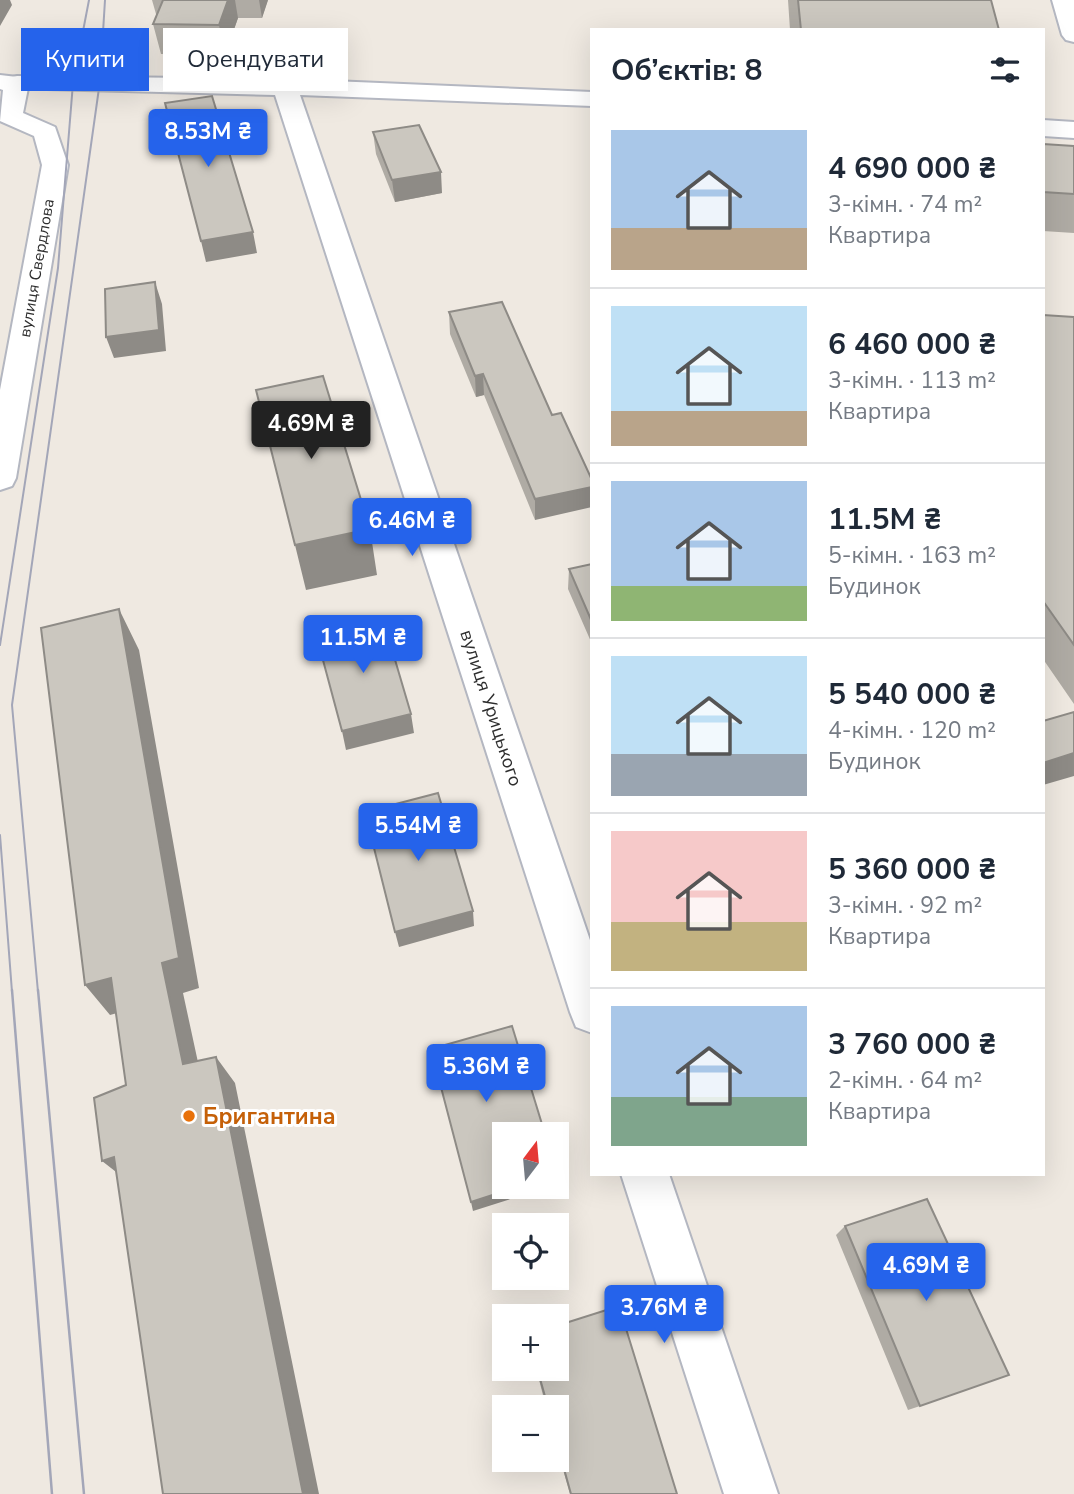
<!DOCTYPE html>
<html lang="uk">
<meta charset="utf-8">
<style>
body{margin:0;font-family:"Nunito Sans",sans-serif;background:#f2f2f3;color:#1f2937;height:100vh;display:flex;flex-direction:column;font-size:26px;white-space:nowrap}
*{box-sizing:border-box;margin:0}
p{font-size:23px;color:#747a83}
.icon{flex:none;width:38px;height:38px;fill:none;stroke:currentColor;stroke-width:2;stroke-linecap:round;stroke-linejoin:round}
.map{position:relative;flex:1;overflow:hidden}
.drawer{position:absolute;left:590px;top:28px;width:455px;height:1148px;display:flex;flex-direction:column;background:#fff;border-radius:0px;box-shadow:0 7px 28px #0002}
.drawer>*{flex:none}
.guide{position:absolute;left:21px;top:28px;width:464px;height:63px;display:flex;gap:14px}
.needle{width:46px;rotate:16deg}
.tools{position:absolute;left:492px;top:1122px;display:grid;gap:14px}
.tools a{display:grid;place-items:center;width:77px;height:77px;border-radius:0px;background:#fff;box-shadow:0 7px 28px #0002;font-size:35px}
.price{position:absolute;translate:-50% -60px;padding:0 16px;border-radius:7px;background:#2563eb;color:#fff;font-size:23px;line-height:46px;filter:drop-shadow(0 2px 4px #0008)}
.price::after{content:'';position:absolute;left:50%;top:42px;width:21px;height:16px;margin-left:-10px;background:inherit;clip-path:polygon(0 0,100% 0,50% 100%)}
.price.active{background:#222;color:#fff}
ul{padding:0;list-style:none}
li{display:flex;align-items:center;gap:21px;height:175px;padding:0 21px}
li+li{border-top:2px solid #e0e1e3}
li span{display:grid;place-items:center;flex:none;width:196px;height:140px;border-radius:0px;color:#555}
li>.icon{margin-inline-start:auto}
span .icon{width:84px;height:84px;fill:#fffc;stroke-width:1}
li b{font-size:30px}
h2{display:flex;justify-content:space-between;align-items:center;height:84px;padding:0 21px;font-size:30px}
.pill{padding:0 24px;border-radius:0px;background:#fff;box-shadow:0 7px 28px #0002;font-size:24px;line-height:63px}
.pill.active{background:#2563eb;color:#fff}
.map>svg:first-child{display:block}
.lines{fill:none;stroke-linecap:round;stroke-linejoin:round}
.street-casing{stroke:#b4b7c1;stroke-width:4}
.secondary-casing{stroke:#b4b7c1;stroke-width:4}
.street{fill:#fff;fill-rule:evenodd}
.secondary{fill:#fff;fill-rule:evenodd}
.tram-far1{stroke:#a3a6b8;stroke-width:2}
.tram{stroke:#a3a6b8;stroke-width:2.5}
.wall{fill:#afaba4}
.shaded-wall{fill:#8e8b86}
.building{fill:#cbc7bf;stroke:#8e8b86;stroke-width:2}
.food-dot{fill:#e8710a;stroke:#fff;stroke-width:2.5}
.labels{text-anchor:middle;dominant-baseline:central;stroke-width:6;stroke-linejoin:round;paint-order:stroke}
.far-street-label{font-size:16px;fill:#2e2e2e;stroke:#fff}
.street-label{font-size:19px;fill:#2e2e2e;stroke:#fff}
.near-food-label{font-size:23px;font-weight:bold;fill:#c56008;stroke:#fff;text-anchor:start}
</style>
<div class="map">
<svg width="1074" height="1494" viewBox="0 0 1074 1494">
<rect width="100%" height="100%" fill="#efe9e1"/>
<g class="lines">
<defs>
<path id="street" d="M 1052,0 L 1074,0 L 1074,42 L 1066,40 L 1062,35 Z
M 17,76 L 285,79 L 592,92 L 592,106 L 300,95 L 592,946 L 592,1033 L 576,1027 L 570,1012 L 275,95 L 8,88 L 5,83 L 8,78 Z
M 1043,120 L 1074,122 L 1074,138 L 1043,136 Z
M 621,1174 L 669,1174 L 778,1494 L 724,1494 Z"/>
<path id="secondary" d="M 0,75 L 26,78 L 29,83 L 23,113 L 55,127 L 68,165 L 16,478 L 12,486 L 0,490 L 0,390 L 42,165 L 34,136 L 0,121 L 3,90 L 0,89 Z"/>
</defs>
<use href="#street" class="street-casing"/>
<use href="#secondary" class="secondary-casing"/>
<use href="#street" class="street"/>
<use href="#secondary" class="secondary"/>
<path class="tram-far1" d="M 0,645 L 58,268 L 73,83 L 89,0
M 0,835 L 12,992
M 38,992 L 12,705 L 100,81 L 105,0"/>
<path class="tram" d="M 12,990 L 52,1494
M 38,990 L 84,1494"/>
</g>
<path class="wall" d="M 152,0 L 268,0 L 262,18 L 238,18 L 225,55 L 161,54 L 153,24 L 157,14 L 156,14 Z
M 788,0 L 991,0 L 999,30 L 790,30 Z
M 373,132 L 442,193 L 395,202 L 376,154 Z
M 1043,144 L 1074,146 L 1074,233 L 1043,231 Z
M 449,312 L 552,415 L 535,520 L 484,395 L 476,397 L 450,334 Z
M 1043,315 L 1074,317 L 1074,704 L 1043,659 Z
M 592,564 L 592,644 L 568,589 L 569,569 Z
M 845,1226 L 920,1406 L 908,1410 L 836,1235 Z
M 536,1368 L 556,1368 L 677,1494 L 570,1494 L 556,1445 L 556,1407 L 546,1407 Z"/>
<path class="shaded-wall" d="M 0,0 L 10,0 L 12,5 L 0,26 Z
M 228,0 L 235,0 L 238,18 L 225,55 L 219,25 Z
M 259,0 L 268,0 L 262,18 Z
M 441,172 L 442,193 L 395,202 L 392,180 Z
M 253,232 L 257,253 L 206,262 L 201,241 Z
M 155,282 L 162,304 L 166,351 L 114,358 L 106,337 Z
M 483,374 L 484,395 L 476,397 L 475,376 Z
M 592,487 L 592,507 L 535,520 L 535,499 Z
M 370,529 L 377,575 L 306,590 L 295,545 Z
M 119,609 L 139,650 L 199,988 L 183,993 L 204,1090 L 183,1064 L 162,963 Z
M 411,714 L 414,733 L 346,750 L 342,731 Z
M 1074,753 L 1074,776 L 1043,785 L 1043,763 Z
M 473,911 L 474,926 L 399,947 L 395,932 Z
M 111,978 L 135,1008 L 110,1015 L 85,985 Z
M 216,1057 L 235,1083 L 319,1494 L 303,1494 Z
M 114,1157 L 129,1182 L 102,1161 Z
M 520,1186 L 551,1186 L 473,1211 L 471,1202 Z"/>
<path class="building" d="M 163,0 L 228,0 L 219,25 L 153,24 Z
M 798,0 L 991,0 L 999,30 L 801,30 Z
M 212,96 L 253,232 L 201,241 L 165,103 Z
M 419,125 L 441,172 L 392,180 L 373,132 Z
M 1043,144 L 1074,146 L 1074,194 L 1043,192 Z
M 155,282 L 159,330 L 106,337 L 105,289 Z
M 502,302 L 552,415 L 561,413 L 592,480 L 592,487 L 535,499 L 483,374 L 475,376 L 449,312 Z
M 1043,315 L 1074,317 L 1074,645 L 1043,601 Z
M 323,376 L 370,529 L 295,545 L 256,390 Z
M 592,564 L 592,622 L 569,569 Z
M 119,609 L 179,958 L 162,963 L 183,1064 L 216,1057 L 303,1494 L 163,1494 L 114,1157 L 102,1161 L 94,1098 L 126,1085 L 111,978 L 85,985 L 41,628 Z
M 383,619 L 411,714 L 342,731 L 316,634 Z
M 1074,712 L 1074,753 L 1043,763 L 1043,721 Z
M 438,793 L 473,911 L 395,932 L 365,812 Z
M 512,1026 L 545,1134 L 504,1134 L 504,1186 L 520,1186 L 471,1202 L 431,1049 Z
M 927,1199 L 1009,1375 L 920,1406 L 845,1226 Z
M 619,1306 L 677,1494 L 571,1494 L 556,1440 L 556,1407 L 548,1407 L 537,1368 L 556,1368 L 556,1326 Z"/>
<circle class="food-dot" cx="189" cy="1116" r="7"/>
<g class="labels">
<g class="far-street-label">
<text transform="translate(37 268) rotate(-80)">вулиця Свердлова</text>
</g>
<g class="street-label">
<text transform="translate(491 708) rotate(72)">вулиця Урицького</text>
</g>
<g class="near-food-label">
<text x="203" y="1116">Бригантина</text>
</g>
</g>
</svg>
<div class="tools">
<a><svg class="needle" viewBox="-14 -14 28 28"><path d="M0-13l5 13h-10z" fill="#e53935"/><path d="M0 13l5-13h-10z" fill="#747a83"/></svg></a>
<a><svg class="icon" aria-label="locate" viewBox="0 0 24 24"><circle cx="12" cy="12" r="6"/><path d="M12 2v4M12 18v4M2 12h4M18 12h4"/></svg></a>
<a>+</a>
<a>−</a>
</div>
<b class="price" style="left:208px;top:169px">8.53M ₴</b>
<b class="price active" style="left:311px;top:461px">4.69M ₴</b>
<b class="price" style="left:412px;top:558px">6.46M ₴</b>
<b class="price" style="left:363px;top:675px">11.5M ₴</b>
<b class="price" style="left:418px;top:863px">5.54M ₴</b>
<b class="price" style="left:486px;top:1104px">5.36M ₴</b>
<b class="price" style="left:926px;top:1303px">4.69M ₴</b>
<b class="price" style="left:664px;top:1345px">3.76M ₴</b>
<div class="guide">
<a class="pill active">Купити</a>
<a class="pill">Орендувати</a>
</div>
<section class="drawer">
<h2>Об’єктів: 8<svg class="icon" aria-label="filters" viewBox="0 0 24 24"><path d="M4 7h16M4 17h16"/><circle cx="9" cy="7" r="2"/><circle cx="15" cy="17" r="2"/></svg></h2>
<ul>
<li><span style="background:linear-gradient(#a9c7e8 70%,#b9a48a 0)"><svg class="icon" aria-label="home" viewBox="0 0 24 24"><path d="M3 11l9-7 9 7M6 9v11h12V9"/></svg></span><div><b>4 690 000 ₴</b><p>3-кімн. · 74 m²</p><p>Квартира</p></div></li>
<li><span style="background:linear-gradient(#bfe0f5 75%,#b9a48a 0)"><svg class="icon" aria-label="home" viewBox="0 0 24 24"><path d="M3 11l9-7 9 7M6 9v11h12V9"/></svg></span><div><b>6 460 000 ₴</b><p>3-кімн. · 113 m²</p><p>Квартира</p></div></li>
<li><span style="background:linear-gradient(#a9c7e8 75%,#8fb573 0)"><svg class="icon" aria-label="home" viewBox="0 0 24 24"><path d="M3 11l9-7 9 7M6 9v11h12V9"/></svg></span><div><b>11.5M ₴</b><p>5-кімн. · 163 m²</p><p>Будинок</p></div></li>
<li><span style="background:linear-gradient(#bfe0f5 70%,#9aa5b1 0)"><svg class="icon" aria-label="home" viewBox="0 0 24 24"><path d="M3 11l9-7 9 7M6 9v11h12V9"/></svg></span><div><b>5 540 000 ₴</b><p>4-кімн. · 120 m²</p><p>Будинок</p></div></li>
<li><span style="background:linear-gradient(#f6c9c9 65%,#c2b280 0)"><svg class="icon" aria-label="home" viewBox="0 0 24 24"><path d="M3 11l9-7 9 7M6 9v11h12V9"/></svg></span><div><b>5 360 000 ₴</b><p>3-кімн. · 92 m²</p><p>Квартира</p></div></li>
<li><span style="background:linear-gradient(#a9c7e8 65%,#7fa58c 0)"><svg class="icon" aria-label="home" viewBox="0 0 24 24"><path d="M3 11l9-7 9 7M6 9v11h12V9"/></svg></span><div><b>3 760 000 ₴</b><p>2-кімн. · 64 m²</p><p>Квартира</p></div></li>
</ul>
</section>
</div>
